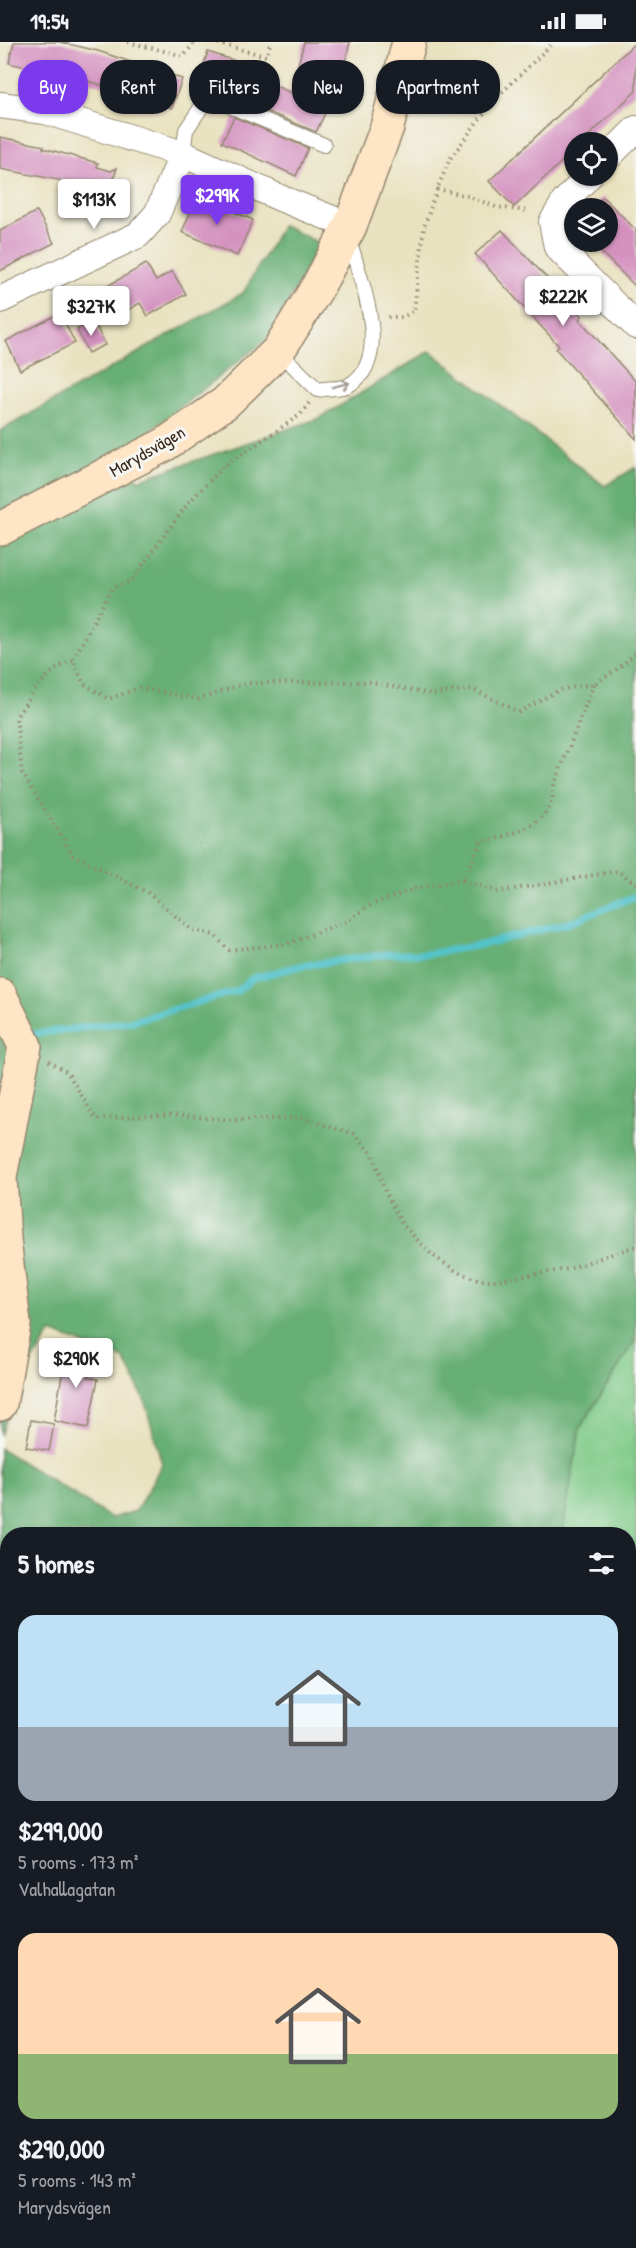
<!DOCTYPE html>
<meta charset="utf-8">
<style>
body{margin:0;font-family:"Patrick Hand",sans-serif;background:#242831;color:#f1f3f6;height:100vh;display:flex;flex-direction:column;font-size:22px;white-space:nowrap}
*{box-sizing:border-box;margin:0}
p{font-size:20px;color:#9ea1a6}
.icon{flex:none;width:33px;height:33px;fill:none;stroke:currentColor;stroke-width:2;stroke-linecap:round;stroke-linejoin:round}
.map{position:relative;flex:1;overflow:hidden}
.details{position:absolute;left:0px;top:1485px;width:636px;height:722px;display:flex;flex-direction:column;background:#171b24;border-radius:24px 24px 0 0;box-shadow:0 2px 4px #0004}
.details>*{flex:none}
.top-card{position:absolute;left:18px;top:18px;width:600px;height:54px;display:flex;gap:12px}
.fabs{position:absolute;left:564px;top:90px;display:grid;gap:12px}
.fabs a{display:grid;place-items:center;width:54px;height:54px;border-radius:50%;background:#171b24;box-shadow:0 2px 4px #0004;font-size:30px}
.price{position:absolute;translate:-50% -51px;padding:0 14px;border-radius:6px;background:#fff;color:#222;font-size:20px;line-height:39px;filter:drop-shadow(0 2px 3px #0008)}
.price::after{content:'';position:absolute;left:50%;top:36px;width:18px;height:14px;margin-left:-9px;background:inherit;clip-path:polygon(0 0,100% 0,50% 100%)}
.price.active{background:#7c3aed;color:#fff}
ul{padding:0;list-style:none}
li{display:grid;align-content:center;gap:12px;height:318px;padding:0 18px}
li span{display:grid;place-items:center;height:186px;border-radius:18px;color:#555}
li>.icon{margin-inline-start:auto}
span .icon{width:108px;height:108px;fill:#fffc;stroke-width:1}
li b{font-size:26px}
h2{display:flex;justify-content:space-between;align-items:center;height:72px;padding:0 18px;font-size:26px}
.pill{padding:0 21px;border-radius:24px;background:#171b24;box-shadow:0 2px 4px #0004;font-size:21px;line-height:54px}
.pill.active{background:#7c3aed;color:#fff}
.status{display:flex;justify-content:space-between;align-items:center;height:42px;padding:0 30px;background:#171b24;direction:ltr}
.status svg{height:16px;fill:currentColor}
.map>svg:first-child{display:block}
.green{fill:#80cb89;stroke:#5e7a54;stroke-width:1.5}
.forest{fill:#68af75;stroke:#526c4a;stroke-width:1.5}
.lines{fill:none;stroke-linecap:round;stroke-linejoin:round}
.stream{stroke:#55c3cb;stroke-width:7}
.building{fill:#d491c0}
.lane-casing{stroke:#92866f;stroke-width:16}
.street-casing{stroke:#92866f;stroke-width:28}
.secondary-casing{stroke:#92866f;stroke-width:36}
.path{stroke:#92866f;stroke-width:4;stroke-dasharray:1.5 4.5;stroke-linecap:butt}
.lane{stroke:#fff;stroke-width:14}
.street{stroke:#fff;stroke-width:26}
.secondary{stroke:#fde5c5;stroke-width:33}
.oneway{stroke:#a79f9a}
.labels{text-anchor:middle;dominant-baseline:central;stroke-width:6;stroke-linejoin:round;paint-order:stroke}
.street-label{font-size:18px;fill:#3b2a1e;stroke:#f6f6f2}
</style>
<div class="status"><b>19:54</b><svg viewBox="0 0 49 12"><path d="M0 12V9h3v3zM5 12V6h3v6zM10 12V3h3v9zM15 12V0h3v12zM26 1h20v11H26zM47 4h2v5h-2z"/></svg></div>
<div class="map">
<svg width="636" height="2206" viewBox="0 0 636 2206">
<rect width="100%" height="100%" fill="#f6f6f2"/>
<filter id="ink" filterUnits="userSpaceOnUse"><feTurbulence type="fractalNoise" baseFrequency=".0167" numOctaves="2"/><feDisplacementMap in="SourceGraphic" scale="12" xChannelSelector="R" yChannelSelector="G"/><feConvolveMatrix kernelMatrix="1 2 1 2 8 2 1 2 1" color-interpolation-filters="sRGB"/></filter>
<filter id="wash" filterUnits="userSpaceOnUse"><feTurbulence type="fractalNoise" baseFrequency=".008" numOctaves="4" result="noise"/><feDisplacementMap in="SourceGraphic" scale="24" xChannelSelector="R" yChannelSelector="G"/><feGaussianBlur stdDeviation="1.35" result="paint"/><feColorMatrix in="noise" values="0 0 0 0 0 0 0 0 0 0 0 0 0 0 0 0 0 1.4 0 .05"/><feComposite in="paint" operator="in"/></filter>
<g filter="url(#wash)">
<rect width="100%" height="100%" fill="#e9e2c0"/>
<path class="green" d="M 636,1297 L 636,1812 L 629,1815 L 628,1492 L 562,1492 L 580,1386 Z"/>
<path class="forest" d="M 282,183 L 321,202 L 267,297 L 122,411 L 138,438 L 320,376 L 430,309 L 605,444 L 636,425 L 636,1297 L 580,1386 L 562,1492 L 8,1492 L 8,2199 L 628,2199 L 628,1815 L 636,1812 L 636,2206 L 0,2206 L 0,1406 L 111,1476 L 136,1469 L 162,1422 L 144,1357 L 124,1317 L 51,1290 L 19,1341 L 0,1393 L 0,389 L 243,251 Z"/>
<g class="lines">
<path class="stream" d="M 34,992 L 133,979 L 237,949 L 253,936 L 300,924 L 389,912 L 427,912 L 481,903 L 568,881 L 636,854"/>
</g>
<g id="blocks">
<path class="building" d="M 14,0 L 60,0 L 98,9 L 182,37 L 172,66 L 95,41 L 9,21 Z
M 304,0 L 350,0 L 338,49 L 336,48 L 316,90 L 242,59 L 244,55 L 198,39 L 208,10 L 259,27 L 256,35 L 291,51 Z
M 636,0 L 636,49 L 582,100 L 574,100 L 574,108 L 514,165 L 489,139 Z
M 234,75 L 308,106 L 296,134 L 222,100 Z
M 0,95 L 44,104 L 43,106 L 98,121 L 97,125 L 111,129 L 117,126 L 113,139 L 125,142 L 118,167 L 67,153 L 85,143 L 0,127 Z
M 197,154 L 253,178 L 237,214 L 182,190 Z
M 603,155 L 636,188 L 636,245 L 591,200 L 608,200 L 608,166 L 591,166 Z
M 37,169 L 54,201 L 0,229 L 0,189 Z
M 502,188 L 582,274 L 579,277 L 636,340 L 636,397 L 556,307 L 559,304 L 475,212 Z
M 146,222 L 156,239 L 172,229 L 186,252 L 148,274 L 140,261 L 109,279 L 93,252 Z
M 60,271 L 75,301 L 20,328 L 6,299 Z
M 94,279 L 105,303 L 88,311 L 77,287 Z
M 67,1304 L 93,1309 L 88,1335 L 98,1337 L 88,1386 L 54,1379 Z
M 31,1378 L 54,1382 L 49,1409 L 26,1405 Z"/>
</g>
</g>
<g filter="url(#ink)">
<use href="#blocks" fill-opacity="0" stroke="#92866f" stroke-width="1.5"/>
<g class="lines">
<defs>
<path id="lane" d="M 183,112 L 186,88 L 208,55 L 324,103
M 278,309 L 318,348 C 327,346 342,347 349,343 C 392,318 363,246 353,210 L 340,201"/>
<path id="street" d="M 0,63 L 45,69 L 183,112 L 280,156 L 350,184
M 608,115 L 636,87
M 589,134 L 565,159 L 552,180 L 557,205 L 636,284
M 0,258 L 138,193 L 157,172 L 183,112"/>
<path id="secondary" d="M 0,487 L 164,403 L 225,361 L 278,309 L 317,246 L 350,184 L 387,85 L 409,0
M 0,953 L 25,1004 L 0,1135 L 4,1197 L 14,1282 L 0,1362
M 0,1945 L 8,1952
M 310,2199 L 324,2206"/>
</defs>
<use href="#lane" class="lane-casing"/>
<use href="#street" class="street-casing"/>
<use href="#secondary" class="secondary-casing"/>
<path class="path" d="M 128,0 L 184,14 L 195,0
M 212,0 L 266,14 L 271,0
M 437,147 L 468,154 L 496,165 L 527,169
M 388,275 L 403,275 L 414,269 L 424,185 L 437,147 L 450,117 L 492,60 L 554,0
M 309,361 L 300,373 L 223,425 L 189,460 L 131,539 L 112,546 L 73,618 L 84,642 L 109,657 L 139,646 L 199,657 L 246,641 L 369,640 L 431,652 L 472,647 L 519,670 L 559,648 L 594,642 L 616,628 L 636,611
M 73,618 C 43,631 34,650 16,675 L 22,731 L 73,813 L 147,850 L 192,888 L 214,893 L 229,908 L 287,902 L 349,878 L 368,864 L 417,846 L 463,838
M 594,642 L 553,746 C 553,785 511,793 481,800 L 463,838 L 497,850 L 618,829 L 636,842
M 49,1019 L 67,1030 L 96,1077 L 174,1073 L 231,1078 L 302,1076 L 354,1092 L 373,1113 L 386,1152 L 403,1183 L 432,1213 L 458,1230 L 480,1238 L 497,1238 L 568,1227 L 636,1204"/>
<use href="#lane" class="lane"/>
<use href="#street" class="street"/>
<use href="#secondary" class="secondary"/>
</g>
<defs><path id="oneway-shaft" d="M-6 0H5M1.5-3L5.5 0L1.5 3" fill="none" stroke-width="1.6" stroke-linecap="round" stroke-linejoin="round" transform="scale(1.5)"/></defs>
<use class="oneway" href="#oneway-shaft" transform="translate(341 343) rotate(-14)"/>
</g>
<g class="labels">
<g class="street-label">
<text transform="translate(147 409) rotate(-30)">Marydsvägen</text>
</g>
</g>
</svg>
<div class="fabs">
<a><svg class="icon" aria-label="locate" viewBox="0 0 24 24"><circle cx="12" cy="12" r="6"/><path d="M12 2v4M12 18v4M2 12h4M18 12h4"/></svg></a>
<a><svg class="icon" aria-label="layers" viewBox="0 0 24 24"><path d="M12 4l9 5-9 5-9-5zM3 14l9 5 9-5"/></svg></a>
</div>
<b class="price active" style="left:217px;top:184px">$299K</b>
<b class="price" style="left:94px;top:188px">$113K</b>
<b class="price" style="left:563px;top:285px">$222K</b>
<b class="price" style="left:91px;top:295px">$327K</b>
<b class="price" style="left:76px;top:1347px">$290K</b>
<div class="top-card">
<a class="pill active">Buy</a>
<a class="pill">Rent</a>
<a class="pill">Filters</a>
<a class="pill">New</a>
<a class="pill">Apartment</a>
</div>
<section class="details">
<h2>5 homes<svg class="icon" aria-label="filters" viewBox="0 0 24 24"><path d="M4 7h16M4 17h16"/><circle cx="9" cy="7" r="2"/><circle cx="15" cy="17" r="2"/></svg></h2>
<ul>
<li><span style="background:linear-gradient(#bfe0f5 60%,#9aa5b1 0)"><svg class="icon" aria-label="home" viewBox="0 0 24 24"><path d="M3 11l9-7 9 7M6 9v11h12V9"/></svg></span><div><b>$299,000</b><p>5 rooms · 173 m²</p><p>Valhallagatan</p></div></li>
<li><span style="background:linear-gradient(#ffd9b3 65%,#8fb573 0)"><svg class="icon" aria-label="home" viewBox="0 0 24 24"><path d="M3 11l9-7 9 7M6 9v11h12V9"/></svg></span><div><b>$290,000</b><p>5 rooms · 143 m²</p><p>Marydsvägen</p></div></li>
</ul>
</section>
</div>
